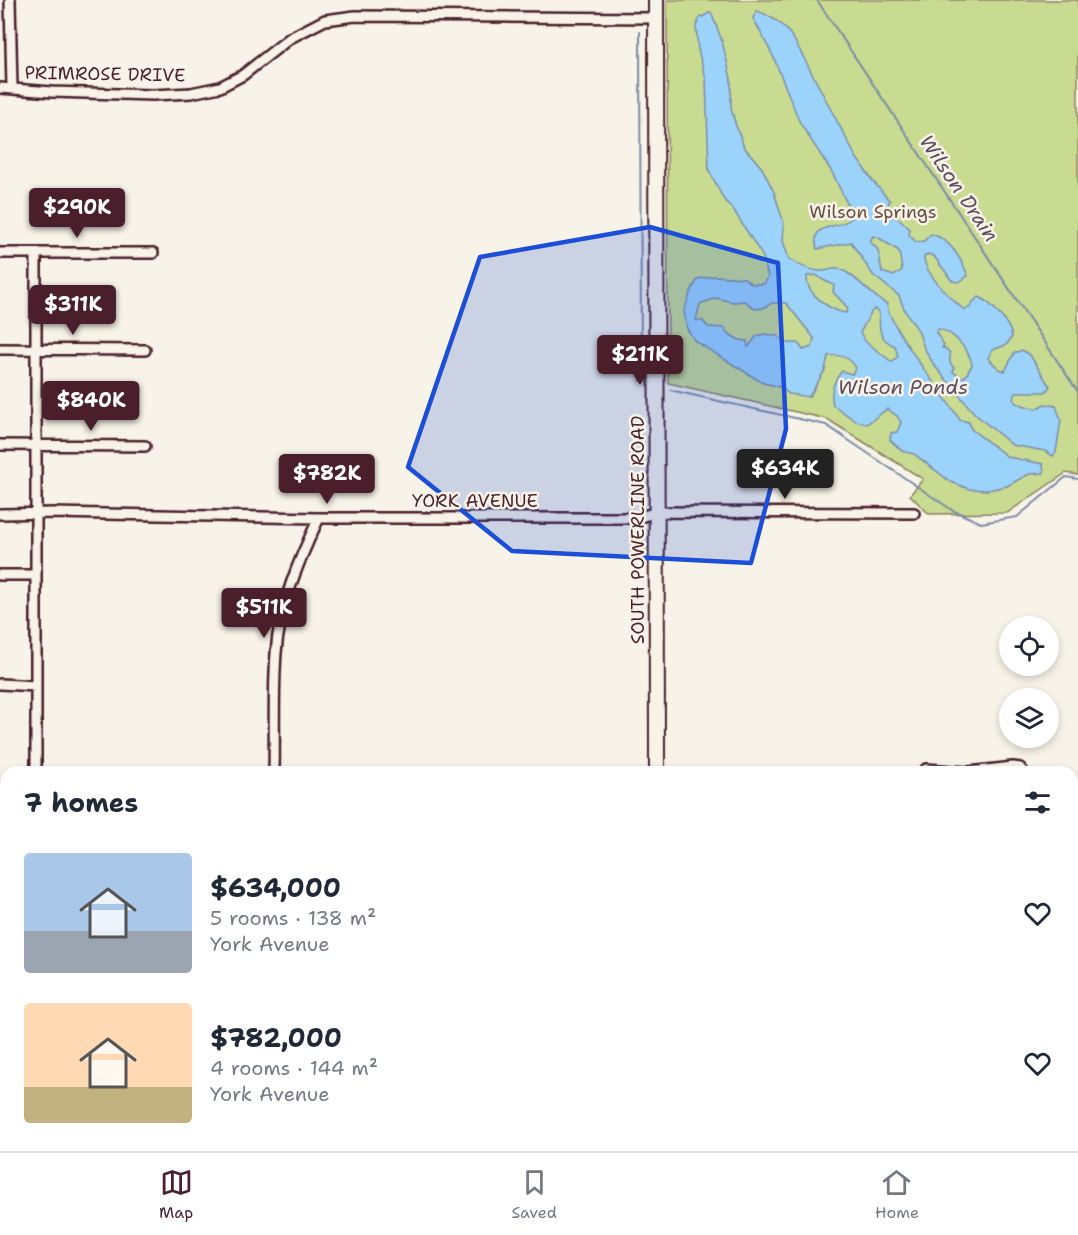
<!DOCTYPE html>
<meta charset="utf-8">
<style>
body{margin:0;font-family:"Shantell Sans",sans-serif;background:#f6f6f7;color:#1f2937;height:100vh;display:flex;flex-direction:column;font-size:22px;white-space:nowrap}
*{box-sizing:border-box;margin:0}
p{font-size:20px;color:#747a83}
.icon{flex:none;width:33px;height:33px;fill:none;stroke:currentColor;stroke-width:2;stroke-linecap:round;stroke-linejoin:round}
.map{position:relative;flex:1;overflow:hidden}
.panel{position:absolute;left:0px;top:766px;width:1078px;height:386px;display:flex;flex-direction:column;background:#fff;border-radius:18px 18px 0 0;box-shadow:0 3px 9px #0003}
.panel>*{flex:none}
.buttons{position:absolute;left:999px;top:616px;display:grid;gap:12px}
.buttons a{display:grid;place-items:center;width:60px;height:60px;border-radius:50%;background:#fff;box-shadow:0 3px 9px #0003;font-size:30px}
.price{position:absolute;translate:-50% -51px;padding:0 14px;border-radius:6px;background:#4a1f2b;color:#fff;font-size:20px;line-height:39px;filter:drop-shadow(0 2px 3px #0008)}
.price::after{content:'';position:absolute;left:50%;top:36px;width:18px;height:14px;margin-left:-9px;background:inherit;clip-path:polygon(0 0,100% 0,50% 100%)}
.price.current{background:#222;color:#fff}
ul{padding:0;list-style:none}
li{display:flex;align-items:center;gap:18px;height:150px;padding:0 24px}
li span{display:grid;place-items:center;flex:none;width:168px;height:120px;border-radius:6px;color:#555}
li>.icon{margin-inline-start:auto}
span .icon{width:72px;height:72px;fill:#fffc;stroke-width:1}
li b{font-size:26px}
h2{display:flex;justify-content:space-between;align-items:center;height:72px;padding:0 24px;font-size:26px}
.tab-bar{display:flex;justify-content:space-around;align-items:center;height:84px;border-top:2px solid #e0e1e3;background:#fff;font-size:16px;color:#747a83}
.tab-bar a{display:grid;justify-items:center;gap:3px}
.tab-bar .current{color:#4a1f2b}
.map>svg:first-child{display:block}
.green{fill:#c8db90;stroke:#897d5e;stroke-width:1.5}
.water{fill:#9cd3fb;stroke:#7b8ba8;stroke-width:1.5;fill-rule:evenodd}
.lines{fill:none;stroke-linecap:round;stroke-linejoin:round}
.stream{stroke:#7b8ba8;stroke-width:2}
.street-casing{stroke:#4a1f2b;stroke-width:14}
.secondary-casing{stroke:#4a1f2b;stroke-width:18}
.street{stroke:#f7f3e8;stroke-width:9}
.secondary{stroke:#f7f3e8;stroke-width:14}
.marked{fill:#1d4ed8;fill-opacity:0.2;stroke:#1d4ed8;stroke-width:4.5;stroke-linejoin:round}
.labels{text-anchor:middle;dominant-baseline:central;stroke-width:5;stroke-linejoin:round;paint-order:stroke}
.street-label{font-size:18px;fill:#4a1f2b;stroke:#f7f3e8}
.park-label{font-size:18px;fill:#6a4e44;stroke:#f7f3e8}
.water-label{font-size:20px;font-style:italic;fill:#5e4c5f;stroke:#f7f3e8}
</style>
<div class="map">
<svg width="1078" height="1151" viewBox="0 0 1078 1151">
<rect width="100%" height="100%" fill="#f7f3e8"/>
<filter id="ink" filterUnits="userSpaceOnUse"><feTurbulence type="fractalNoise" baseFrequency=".0167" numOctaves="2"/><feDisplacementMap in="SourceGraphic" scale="12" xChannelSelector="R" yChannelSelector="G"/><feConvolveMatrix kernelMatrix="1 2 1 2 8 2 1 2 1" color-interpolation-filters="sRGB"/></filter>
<g filter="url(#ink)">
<path class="green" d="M 667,0 L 1078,0 L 1078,475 L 1066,473 L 1007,513 L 929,514 L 910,495 L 923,479 L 827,419 L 668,383 Z
M 682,1146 L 829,1146 L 827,1151 L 680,1151 Z"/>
<path class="water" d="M 757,11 C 775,18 786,26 796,43 L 856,157 L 872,180 L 890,201 L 883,214 L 898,218 L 910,229 L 909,235 L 916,242 L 924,241 L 931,234 C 950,239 961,258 968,276 L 959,282 L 952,281 L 934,256 L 928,254 L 924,257 C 924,274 952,299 964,310 L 971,307 L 973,302 L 979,297 C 990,301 1011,325 1012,337 L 1006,345 L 992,350 L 988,358 L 999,369 L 1005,371 L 1014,353 L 1022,350 L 1030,355 L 1050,387 L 1045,392 L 1017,392 L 1013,398 L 1016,403 L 1036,409 L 1044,404 L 1056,406 L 1061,420 L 1056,452 L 1053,456 L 1045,451 L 1012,445 L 975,414 L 934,365 L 924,348 L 918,330 L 905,311 L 899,296 L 873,275 L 851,242 L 817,249 C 810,220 837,231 852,218 L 852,214 L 832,172 L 800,123 L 773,56 L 753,18 ZM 873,236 L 879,238 L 899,251 L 902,270 L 894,276 L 882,272 L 878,250 L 870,241 ZM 938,329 C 953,331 970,351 972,365 L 965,377 L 961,377 L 953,372 L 954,368 L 950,363 L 950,353 L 945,348 L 942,348 L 944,345 L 936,333 Z
M 711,12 L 722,41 L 731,79 L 731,108 L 736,126 L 744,147 L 762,168 L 774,192 L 784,224 L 783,241 L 789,259 C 798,265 808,270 819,271 C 830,272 834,265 846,272 C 861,281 871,296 887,304 C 887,324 947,399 960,420 L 969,422 L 971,429 L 1008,457 L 1043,464 L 1044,473 L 1029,474 L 1007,486 L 988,490 L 969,489 L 951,482 L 914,454 L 902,451 L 890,440 L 891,433 L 897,432 L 901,422 L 897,416 L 887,409 L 867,424 L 856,421 L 833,405 C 830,391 833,382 842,371 L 852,374 L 856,368 C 850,357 839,354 828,356 L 825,370 L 809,397 L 789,394 L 780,387 L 763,383 L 695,341 L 687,329 L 684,311 L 691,291 L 698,279 L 715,276 L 744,278 L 752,284 L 764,284 L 768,277 L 763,257 L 733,209 L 724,200 L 709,170 L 706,79 L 698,50 L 696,26 L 700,18 ZM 816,275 L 823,280 L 834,285 L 833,292 L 848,308 L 846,313 C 830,311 805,293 807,276 ZM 716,298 L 733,302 L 744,301 L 756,309 L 763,308 L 772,303 L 786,303 L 814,338 L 812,347 L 803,350 L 798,343 L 787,343 L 777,336 L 765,334 L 757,336 L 748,347 L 747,341 L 739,340 L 726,332 L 725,328 L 708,327 L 703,321 L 696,320 L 700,304 ZM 874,309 L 879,312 C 880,329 877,338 895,346 L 898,356 L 892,362 L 865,341 L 860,332 C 865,326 869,313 874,309 Z"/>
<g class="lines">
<path class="stream" d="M 817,0 L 1078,392
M 640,32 L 641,381
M 670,390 L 826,425 L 952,510 L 981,523 L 1017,517 L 1066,477 L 1078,479"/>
<defs>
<path id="street" d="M 10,0 L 12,88
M 0,88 L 52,92 L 153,95 L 191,93 L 220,87 L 243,75 L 290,38 L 325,20 L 355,16 L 656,18
M 0,253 L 153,253
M 36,253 L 36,772
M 0,349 L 145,350
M 0,445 L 145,446
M 0,514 L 53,513 L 319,518 L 637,518 L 657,512 L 914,513
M 0,575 L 36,575
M 0,684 L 36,686
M 926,769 L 967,772
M 274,772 C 275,733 273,693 276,653 C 279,607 299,559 319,518
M 969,772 L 1013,767 L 1020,768 L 1023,772
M 0,789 L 6,789
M 1072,873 L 1078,878
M 0,888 L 6,888
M 0,897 L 6,897
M 1072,1025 L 1078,1025
M 0,1094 L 6,1094
M 56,1146 L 57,1151
M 222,1146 L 222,1151
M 350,1151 L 350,1146"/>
<path id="secondary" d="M 656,0 L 657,772
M 657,1146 L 657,1151"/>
</defs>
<use href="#street" class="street-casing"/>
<use href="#secondary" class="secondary-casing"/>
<use href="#street" class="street"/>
<use href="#secondary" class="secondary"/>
</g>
</g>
<path class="marked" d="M 650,227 L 778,263 L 786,429 L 751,563 L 512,551 L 408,467 L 480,257 Z"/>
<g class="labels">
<g class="street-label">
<text transform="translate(105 74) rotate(1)">PRIMROSE DRIVE</text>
<text x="475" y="501">YORK AVENUE</text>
<text transform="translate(638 530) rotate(-90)">SOUTH POWERLINE ROAD</text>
</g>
<g class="park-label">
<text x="873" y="212">Wilson Springs</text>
</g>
<g class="water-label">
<text transform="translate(959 188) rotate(56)">Wilson Drain</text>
<text x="903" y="387">Wilson Ponds</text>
</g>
</g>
</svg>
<div class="buttons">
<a><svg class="icon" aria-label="locate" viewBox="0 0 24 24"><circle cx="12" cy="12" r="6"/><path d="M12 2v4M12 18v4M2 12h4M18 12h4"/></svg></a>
<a><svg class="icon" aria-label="layers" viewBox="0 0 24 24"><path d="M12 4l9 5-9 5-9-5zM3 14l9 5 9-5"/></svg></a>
</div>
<b class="price" style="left:77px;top:239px">$290K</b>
<b class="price" style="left:73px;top:336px">$311K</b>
<b class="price" style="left:640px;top:386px">$211K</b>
<b class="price" style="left:91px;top:432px">$840K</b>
<b class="price current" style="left:785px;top:500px">$634K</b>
<b class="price" style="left:327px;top:505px">$782K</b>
<b class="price" style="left:264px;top:639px">$511K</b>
<section class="panel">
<h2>7 homes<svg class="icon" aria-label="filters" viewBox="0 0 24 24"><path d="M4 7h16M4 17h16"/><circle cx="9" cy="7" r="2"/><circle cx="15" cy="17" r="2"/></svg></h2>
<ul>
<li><span style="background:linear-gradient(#a9c7e8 65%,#9aa5b1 0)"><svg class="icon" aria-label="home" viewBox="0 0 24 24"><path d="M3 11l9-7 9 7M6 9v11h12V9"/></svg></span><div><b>$634,000</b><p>5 rooms · 138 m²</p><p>York Avenue</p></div><svg class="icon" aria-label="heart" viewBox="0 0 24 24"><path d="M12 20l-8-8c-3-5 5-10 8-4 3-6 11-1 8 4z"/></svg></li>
<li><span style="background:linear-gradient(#ffd9b3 70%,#c2b280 0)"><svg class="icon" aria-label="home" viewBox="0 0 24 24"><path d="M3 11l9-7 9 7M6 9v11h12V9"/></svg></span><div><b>$782,000</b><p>4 rooms · 144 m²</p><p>York Avenue</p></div><svg class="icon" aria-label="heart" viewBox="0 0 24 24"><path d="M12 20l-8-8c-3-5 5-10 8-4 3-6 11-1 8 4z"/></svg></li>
</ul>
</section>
</div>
<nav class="tab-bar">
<a class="current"><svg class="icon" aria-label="map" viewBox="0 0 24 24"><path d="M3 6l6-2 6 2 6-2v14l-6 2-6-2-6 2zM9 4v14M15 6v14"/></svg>Map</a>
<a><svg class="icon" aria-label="saved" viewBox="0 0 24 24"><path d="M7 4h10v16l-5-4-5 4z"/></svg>Saved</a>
<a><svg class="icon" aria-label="home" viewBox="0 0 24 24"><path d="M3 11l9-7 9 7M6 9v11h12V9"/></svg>Home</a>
</nav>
